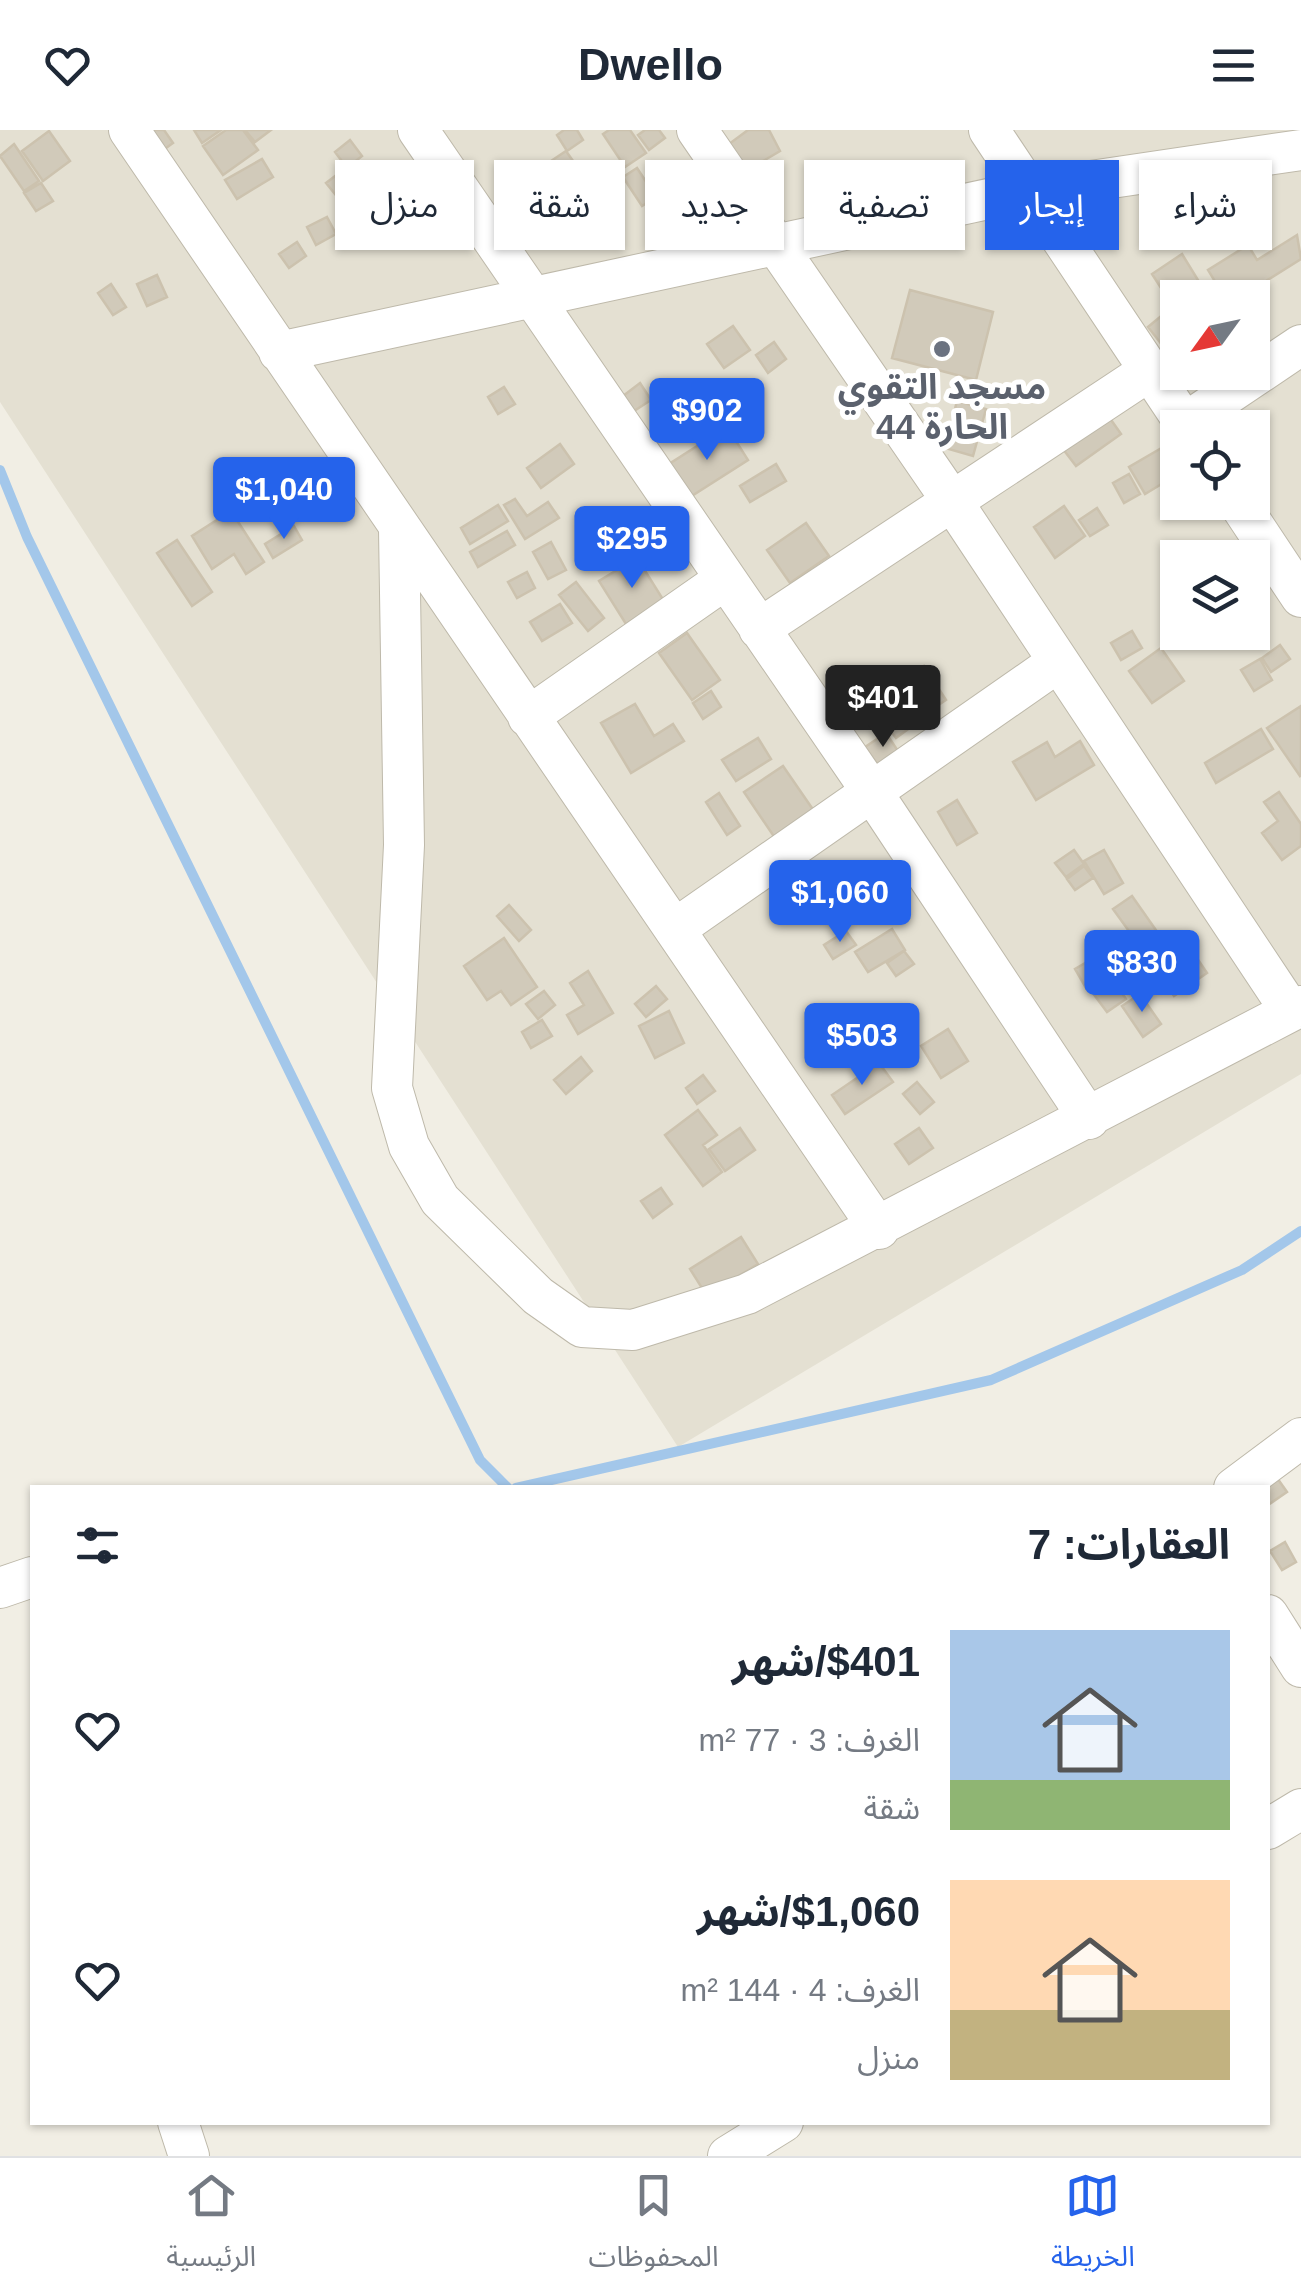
<!DOCTYPE html>
<html lang="ar">
<meta charset="utf-8">
<style>
body{margin:0;font-family:Arial,"Noto Sans Arabic",sans-serif;background:#f2f2f3;color:#1f2937;direction:rtl;height:100vh;display:flex;flex-direction:column;font-size:38px;white-space:nowrap}
*{box-sizing:border-box;margin:0}
p{font-size:32px;color:#747a83}
.icon{flex:none;width:55px;height:55px;fill:none;stroke:currentColor;stroke-width:2;stroke-linecap:round;stroke-linejoin:round}
.map{position:relative;flex:1;overflow:hidden;direction:ltr}
.drawer{position:absolute;left:30px;top:1355px;width:1240px;height:640px;display:flex;flex-direction:column;background:#fff;border-radius:0px;box-shadow:0 2px 8px #0004;direction:rtl}
.drawer>*{flex:none}
.top-card{position:absolute;left:30px;top:30px;width:1242px;height:90px;direction:rtl;display:flex;gap:20px}
.needle{width:65px;rotate:237deg}
.buttons{position:absolute;left:1160px;top:150px;display:grid;gap:20px}
.buttons a{display:grid;place-items:center;width:110px;height:110px;border-radius:0px;background:#fff;box-shadow:0 2px 8px #0004;font-size:50px}
.price{position:absolute;translate:-50% -85px;padding:0 22px;border-radius:10px;background:#2563eb;color:#fff;font-size:32px;line-height:65px;filter:drop-shadow(0 2px 5px #0008)}
.price::after{content:'';position:absolute;left:50%;top:60px;width:30px;height:22px;margin-left:-15px;background:inherit;clip-path:polygon(0 0,100% 0,50% 100%)}
.price.on{background:#222;color:#fff}
ul{padding:0;list-style:none}
li{display:flex;align-items:center;gap:30px;height:250px;padding:0 40px}
li span{display:grid;place-items:center;flex:none;width:280px;height:200px;border-radius:0px;color:#555}
li>.icon{margin-inline-start:auto}
span .icon{width:120px;height:120px;fill:#fffc;stroke-width:1}
li b{font-size:42px}
h2{display:flex;justify-content:space-between;align-items:center;height:120px;padding:0 40px;font-size:42px}
.chip{padding:0 35px;border-radius:0px;background:#fff;box-shadow:0 2px 8px #0004;font-size:35px;line-height:90px}
.chip.on{background:#2563eb;color:#fff}
header{display:flex;justify-content:space-between;align-items:center;height:130px;padding:0 40px;background:#fff;font-size:45px;font-weight:700}
.menu{display:flex;justify-content:space-around;align-items:center;height:140px;border-top:2px solid #e0e1e3;background:#fff;font-size:28px;color:#747a83}
.menu a{display:grid;justify-items:center;gap:5px}
.menu .on{color:#2563eb}
.map>svg:first-child{display:block}
.residential{fill:#e4e0d2;fill-rule:evenodd}
.lines{fill:none;stroke-linecap:round;stroke-linejoin:round}
.stream{stroke:#a3c7ea;stroke-width:10}
.building{fill:#d1caba;stroke:#ccc2ae;stroke-width:2.5}
.street-casing{stroke:#beb9aa;stroke-width:42}
.street{stroke:#fff;stroke-width:40}
.worship-dot{fill:#6b7280;stroke:#fff;stroke-width:4}
.labels{text-anchor:middle;dominant-baseline:central;stroke-width:10;stroke-linejoin:round;paint-order:stroke}
.worship-label{font-size:35px;font-weight:bold;fill:#5b616d;stroke:#fff}
</style>
<header><svg class="icon" aria-label="menu" viewBox="0 0 24 24"><path d="M4 6h16M4 12h16M4 18h16"/></svg>Dwello<svg class="icon" aria-label="heart" viewBox="0 0 24 24"><path d="M12 20l-8-8c-3-5 5-10 8-4 3-6 11-1 8 4z"/></svg></header>
<div class="map">
<svg width="1301" height="2026" viewBox="0 0 1301 2026">
<rect width="100%" height="100%" fill="#f1eee4"/>
<path class="residential" d="M 0,0 L 1301,0 L 1301,944 L 678,1317 L 0,272 ZM 1178,168 L 1252,168 L 1252,242 L 1178,242 ZM 1178,298 L 1252,298 L 1252,372 L 1178,372 ZM 1178,428 L 1252,428 L 1252,502 L 1178,502 Z"/>
<g class="lines">
<path class="stream" d="M 0,340 L 27,407 L 480,1330 L 508,1358
M 516,1358 L 991,1250 L 1242,1140 L 1301,1101"/>
</g>
<path class="building" d="M 142,0 L 164,0 L 173,13 L 144,34 Z
M 194,0 L 221,0 L 202,13 Z
M 226,0 L 243,0 L 258,20 L 223,45 L 203,16 Z
M 245,0 L 271,0 L 255,12 Z
M 564,0 L 577,0 L 583,10 L 567,21 L 557,5 Z
M 609,0 L 630,0 L 646,23 L 625,37 L 603,4 Z
M 645,0 L 659,0 L 665,8 L 649,20 L 638,5 Z
M 748,0 L 769,0 L 780,21 L 741,44 L 725,17 Z
M 49,1 L 70,31 L 43,51 L 22,21 Z
M 350,10 L 362,26 L 347,38 L 335,22 Z
M 14,14 L 39,51 L 24,61 L 0,26 Z
M 566,21 L 592,58 L 574,70 L 548,33 Z
M 262,29 L 273,47 L 237,69 L 225,50 Z
M 637,38 L 656,67 L 642,76 L 623,47 Z
M 343,40 L 356,55 L 339,69 L 326,53 Z
M 41,53 L 53,71 L 36,81 L 24,63 Z
M 327,87 L 336,104 L 316,115 L 307,97 Z
M 1297,105 L 1301,129 L 1239,168 L 1225,168 L 1208,140 L 1248,115 L 1257,130 Z
M 297,112 L 306,126 L 289,138 L 279,124 Z
M 1182,124 L 1209,168 L 1178,168 L 1178,184 L 1152,144 Z
M 157,145 L 167,167 L 147,176 L 137,154 Z
M 111,154 L 126,177 L 113,185 L 98,163 Z
M 910,160 L 993,182 L 976,250 L 892,228 Z
M 1166,182 L 1178,196 L 1178,219 L 1170,225 L 1148,197 Z
M 733,196 L 750,220 L 724,238 L 707,214 Z
M 774,212 L 786,229 L 768,243 L 756,225 Z
M 640,253 L 651,270 L 634,281 L 623,266 Z
M 504,257 L 515,274 L 498,284 L 488,267 Z
M 957,271 L 986,279 L 973,326 L 945,318 Z
M 1109,287 L 1121,304 L 1076,336 L 1063,319 Z
M 727,297 L 748,330 L 687,369 L 666,336 Z
M 560,314 L 574,334 L 541,358 L 527,338 Z
M 1165,316 L 1178,344 L 1145,364 L 1129,337 Z
M 776,334 L 786,351 L 750,372 L 740,356 Z
M 1129,344 L 1140,364 L 1124,373 L 1113,353 Z
M 276,348 L 297,382 L 281,393 L 259,358 Z
M 515,369 L 527,386 L 548,372 L 559,388 L 525,409 L 504,375 Z
M 498,375 L 508,391 L 470,414 L 461,398 Z
M 1064,376 L 1085,406 L 1055,428 L 1034,397 Z
M 1097,378 L 1108,395 L 1090,406 L 1079,390 Z
M 231,381 L 264,432 L 246,444 L 234,424 L 212,439 L 192,406 Z
M 806,393 L 829,426 L 790,453 L 767,420 Z
M 294,396 L 302,410 L 273,428 L 265,414 Z
M 507,401 L 515,415 L 478,437 L 470,422 Z
M 177,410 L 212,462 L 192,476 L 157,423 Z
M 551,412 L 566,440 L 548,449 L 533,422 Z
M 637,428 L 664,471 L 626,494 L 599,451 Z
M 527,442 L 535,458 L 517,468 L 508,452 Z
M 576,452 L 604,488 L 588,501 L 559,465 Z
M 560,474 L 572,493 L 542,511 L 530,492 Z
M 1132,501 L 1142,518 L 1121,530 L 1111,513 Z
M 687,503 L 720,550 L 692,570 L 659,523 Z
M 1280,515 L 1290,529 L 1271,542 L 1262,528 Z
M 1161,518 L 1184,551 L 1152,573 L 1129,541 Z
M 1260,529 L 1272,550 L 1254,561 L 1241,540 Z
M 924,536 L 946,570 L 925,584 L 903,549 Z
M 900,551 L 926,586 L 896,608 L 870,573 Z
M 711,561 L 721,577 L 703,589 L 693,573 Z
M 635,574 L 654,606 L 673,594 L 684,611 L 631,643 L 601,593 Z
M 1301,576 L 1301,645 L 1300,646 L 1267,598 Z
M 1261,599 L 1273,619 L 1216,653 L 1205,633 Z
M 886,603 L 900,624 L 879,637 L 865,617 Z
M 758,608 L 771,629 L 736,651 L 722,630 Z
M 1080,611 L 1094,635 L 1036,670 L 1013,632 L 1047,612 L 1055,627 Z
M 783,636 L 814,681 L 775,708 L 744,662 Z
M 1279,662 L 1301,694 L 1301,716 L 1282,730 L 1262,703 L 1278,691 L 1264,672 Z
M 719,663 L 740,696 L 727,705 L 706,672 Z
M 957,670 L 977,703 L 957,715 L 938,682 Z
M 1074,720 L 1084,734 L 1066,747 L 1055,733 Z
M 1104,720 L 1123,753 L 1104,764 L 1084,731 Z
M 1084,736 L 1093,748 L 1075,760 L 1067,749 Z
M 1132,766 L 1165,813 L 1147,826 L 1113,779 Z
M 509,775 L 531,800 L 519,811 L 497,786 Z
M 892,799 L 905,820 L 868,842 L 855,822 Z
M 846,801 L 856,815 L 833,829 L 824,815 Z
M 504,808 L 537,857 L 511,875 L 501,861 L 487,870 L 464,836 Z
M 1184,809 L 1207,843 L 1174,866 L 1150,832 Z
M 904,821 L 914,834 L 896,846 L 887,833 Z
M 1094,828 L 1106,847 L 1086,858 L 1075,839 Z
M 588,841 L 613,883 L 578,904 L 567,885 L 584,875 L 570,853 Z
M 1111,848 L 1126,869 L 1107,882 L 1092,862 Z
M 656,856 L 667,869 L 646,887 L 635,874 Z
M 544,861 L 555,875 L 538,889 L 526,874 Z
M 1140,864 L 1161,894 L 1143,907 L 1122,876 Z
M 669,881 L 684,913 L 655,928 L 639,896 Z
M 542,890 L 552,906 L 531,918 L 522,902 Z
M 948,899 L 968,931 L 941,948 L 921,916 Z
M 581,927 L 592,941 L 566,964 L 554,950 Z
M 879,933 L 893,952 L 845,984 L 832,965 Z
M 703,945 L 715,961 L 697,974 L 686,958 Z
M 917,952 L 934,972 L 920,984 L 903,964 Z
M 698,980 L 717,1005 L 703,1015 L 722,1042 L 703,1056 L 665,1005 Z
M 740,998 L 755,1020 L 725,1041 L 709,1019 Z
M 919,998 L 933,1018 L 909,1034 L 895,1014 Z
M 661,1058 L 672,1074 L 653,1088 L 641,1071 Z
M 741,1107 L 758,1134 L 707,1166 L 690,1139 Z
M 1275,1345 L 1287,1362 L 1268,1375 L 1268,1358 Z
M 1285,1412 L 1296,1432 L 1282,1440 L 1270,1421 Z"/>
<g class="lines">
<defs>
<path id="street" d="M 129,0 L 879,1099
M 418,0 L 872,662 L 1089,989
M 697,0 L 952,371 L 1290,880
M 989,0 L 1188,298
M 279,222 L 1030,60 L 1301,20
M 1185,293 L 1301,215
M 1238,372 L 1301,467
M 399,399 L 404,715 L 392,958 L 409,1016 L 440,1070 L 538,1166 L 582,1197 L 633,1200 L 747,1164 L 1301,876
M 759,499 L 1152,239
M 528,587 L 724,450
M 675,799 L 1058,532
M 1234,1358 L 1301,1308
M 0,1458 L 32,1447
M 1268,1485 L 1301,1537
M 1268,1699 L 1301,1679
M 178,1992 L 189,2026
M 728,2026 L 783,1992"/>
</defs>
<use href="#street" class="street-casing"/>
<use href="#street" class="street"/>
</g>
<circle class="worship-dot" cx="942" cy="219" r="10"/>
<g class="labels">
<g class="worship-label">
<text x="942" y="256">مسجد التقوي<tspan x="942" dy="40">الحارة 44</tspan></text>
</g>
</g>
</svg>
<div class="buttons">
<a><svg class="needle" viewBox="-14 -14 28 28"><path d="M0-13l5 13h-10z" fill="#e53935"/><path d="M0 13l5-13h-10z" fill="#747a83"/></svg></a>
<a><svg class="icon" aria-label="locate" viewBox="0 0 24 24"><circle cx="12" cy="12" r="6"/><path d="M12 2v4M12 18v4M2 12h4M18 12h4"/></svg></a>
<a><svg class="icon" aria-label="layers" viewBox="0 0 24 24"><path d="M12 4l9 5-9 5-9-5zM3 14l9 5 9-5"/></svg></a>
</div>
<b class="price" style="left:707px;top:333px">$902</b>
<b class="price" style="left:284px;top:412px">$1,040</b>
<b class="price" style="left:632px;top:461px">$295</b>
<b class="price on" style="left:883px;top:620px">$401</b>
<b class="price" style="left:840px;top:815px">$1,060</b>
<b class="price" style="left:1142px;top:885px">$830</b>
<b class="price" style="left:862px;top:958px">$503</b>
<div class="top-card">
<a class="chip">شراء</a>
<a class="chip on">إيجار</a>
<a class="chip">تصفية</a>
<a class="chip">جديد</a>
<a class="chip">شقة</a>
<a class="chip">منزل</a>
</div>
<section class="drawer">
<h2>العقارات: 7<svg class="icon" aria-label="filters" viewBox="0 0 24 24"><path d="M4 7h16M4 17h16"/><circle cx="9" cy="7" r="2"/><circle cx="15" cy="17" r="2"/></svg></h2>
<ul>
<li><span style="background:linear-gradient(#a9c7e8 75%,#8fb573 0)"><svg class="icon" aria-label="home" viewBox="0 0 24 24"><path d="M3 11l9-7 9 7M6 9v11h12V9"/></svg></span><div><b>$401/شهر</b><p>الغرف: 3 · 77 m²</p><p>شقة</p></div><svg class="icon" aria-label="heart" viewBox="0 0 24 24"><path d="M12 20l-8-8c-3-5 5-10 8-4 3-6 11-1 8 4z"/></svg></li>
<li><span style="background:linear-gradient(#ffd9b3 65%,#c2b280 0)"><svg class="icon" aria-label="home" viewBox="0 0 24 24"><path d="M3 11l9-7 9 7M6 9v11h12V9"/></svg></span><div><b>$1,060/شهر</b><p>الغرف: 4 · 144 m²</p><p>منزل</p></div><svg class="icon" aria-label="heart" viewBox="0 0 24 24"><path d="M12 20l-8-8c-3-5 5-10 8-4 3-6 11-1 8 4z"/></svg></li>
</ul>
</section>
</div>
<nav class="menu">
<a class="on"><svg class="icon" aria-label="map" viewBox="0 0 24 24"><path d="M3 6l6-2 6 2 6-2v14l-6 2-6-2-6 2zM9 4v14M15 6v14"/></svg>الخريطة</a>
<a><svg class="icon" aria-label="saved" viewBox="0 0 24 24"><path d="M7 4h10v16l-5-4-5 4z"/></svg>المحفوظات</a>
<a><svg class="icon" aria-label="home" viewBox="0 0 24 24"><path d="M3 11l9-7 9 7M6 9v11h12V9"/></svg>الرئيسية</a>
</nav>
